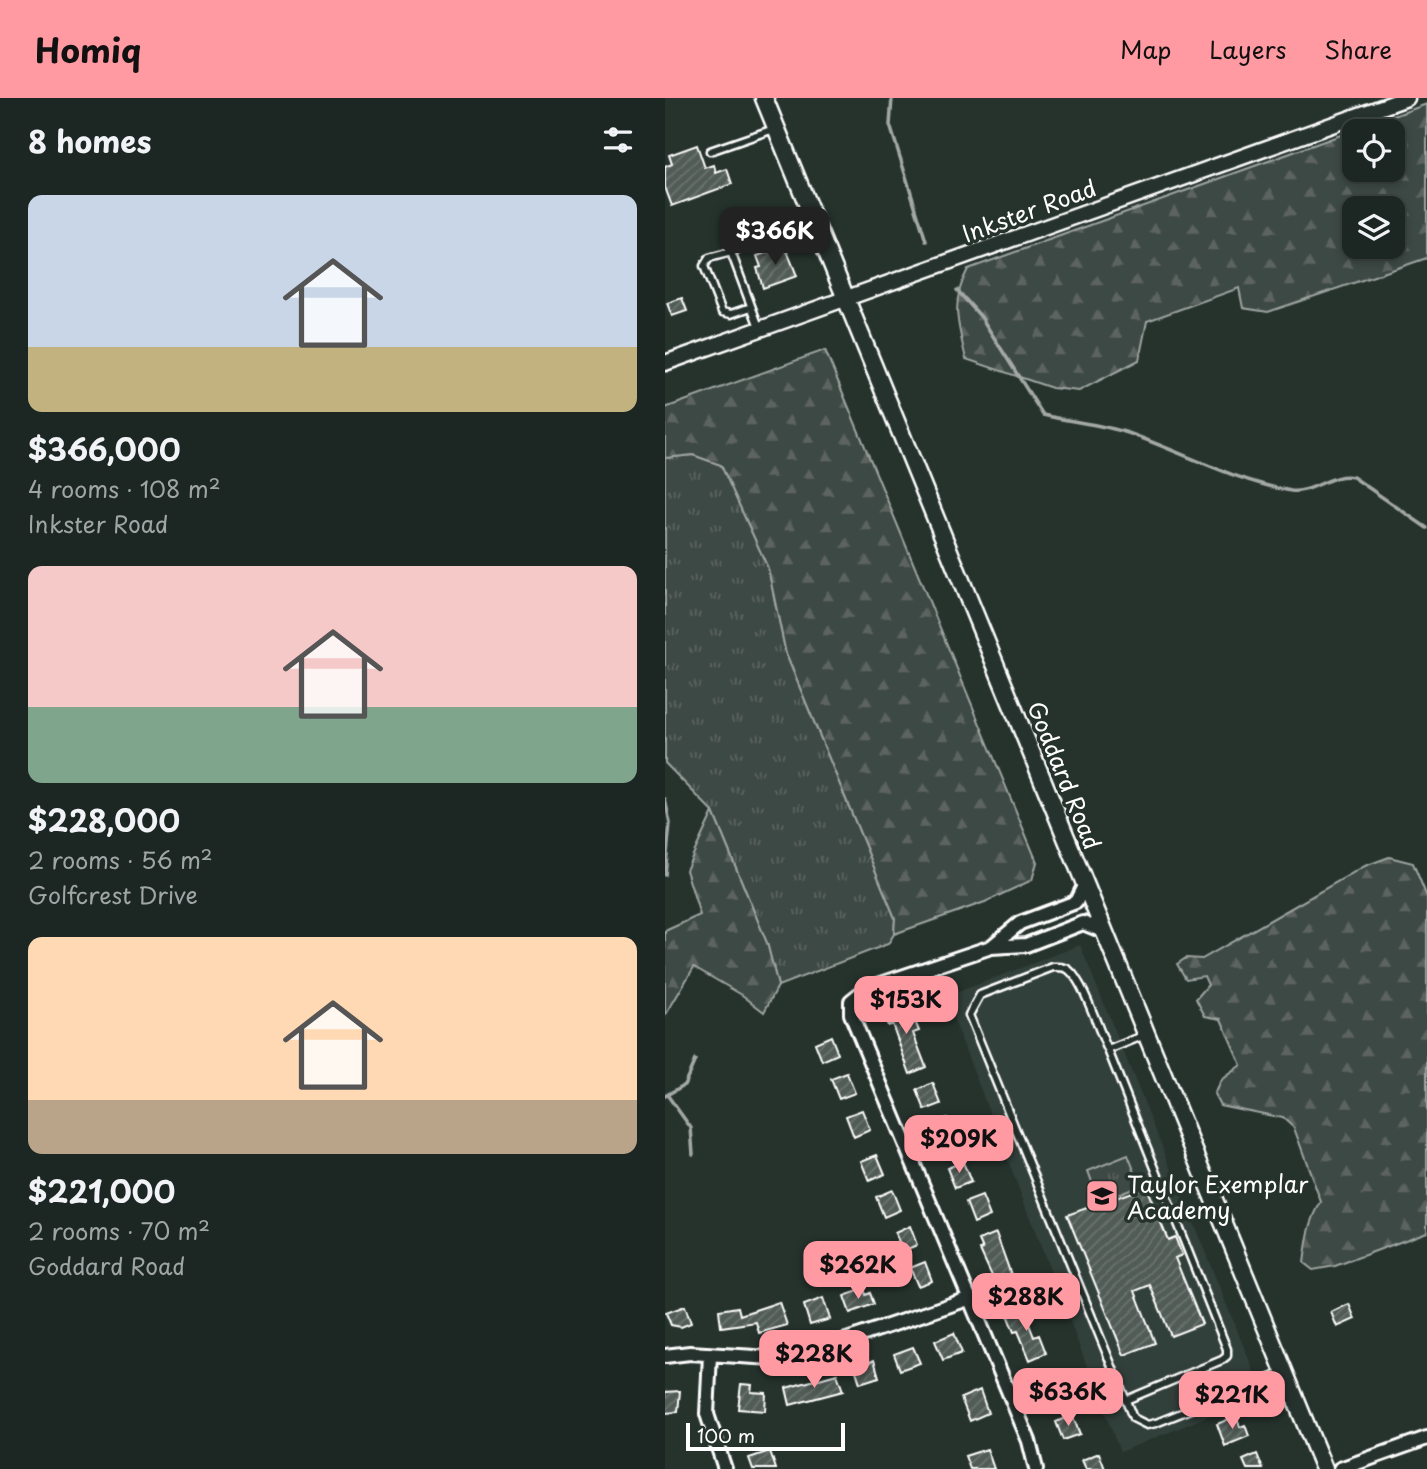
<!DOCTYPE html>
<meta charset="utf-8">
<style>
body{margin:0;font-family:"Playpen Sans",sans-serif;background:#252e2a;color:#f1f3f6;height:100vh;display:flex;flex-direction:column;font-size:26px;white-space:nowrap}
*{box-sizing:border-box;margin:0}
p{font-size:23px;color:#a0a5a5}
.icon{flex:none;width:38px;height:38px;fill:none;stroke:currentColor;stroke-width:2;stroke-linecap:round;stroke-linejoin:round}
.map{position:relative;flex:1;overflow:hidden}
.sheet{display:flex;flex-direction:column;background:#1c2622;width:665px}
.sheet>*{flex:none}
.fabs{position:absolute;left:677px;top:21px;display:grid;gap:14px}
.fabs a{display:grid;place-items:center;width:63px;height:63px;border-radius:14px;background:#1c2622;box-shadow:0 4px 10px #0003,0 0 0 2px #3a4340;font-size:35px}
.scale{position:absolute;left:21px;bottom:18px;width:159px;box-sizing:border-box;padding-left:7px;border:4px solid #fff;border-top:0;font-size:19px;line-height:24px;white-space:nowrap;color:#fff;-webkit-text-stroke:5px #26332d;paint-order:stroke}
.price{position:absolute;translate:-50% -60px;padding:0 16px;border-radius:14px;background:#ff9aa2;color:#111;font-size:23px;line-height:46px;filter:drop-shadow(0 2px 4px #0008)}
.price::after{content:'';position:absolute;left:50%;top:42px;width:21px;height:16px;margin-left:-10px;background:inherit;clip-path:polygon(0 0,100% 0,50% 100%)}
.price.selected{background:#222;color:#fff}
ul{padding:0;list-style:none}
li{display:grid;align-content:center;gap:14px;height:371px;padding:0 28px}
li span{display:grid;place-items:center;height:217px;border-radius:14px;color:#555}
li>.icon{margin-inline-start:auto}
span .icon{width:126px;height:126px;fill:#fffc;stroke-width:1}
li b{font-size:30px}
h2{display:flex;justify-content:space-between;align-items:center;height:84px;padding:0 28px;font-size:30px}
header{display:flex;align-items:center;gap:42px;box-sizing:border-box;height:98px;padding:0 35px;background:#ff9aa2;color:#111}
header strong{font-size:33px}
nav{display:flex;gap:38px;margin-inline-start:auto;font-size:24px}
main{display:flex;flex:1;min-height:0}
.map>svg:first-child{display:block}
.built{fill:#333f3a}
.grass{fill:url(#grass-tufts);stroke:#9ea4a2;stroke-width:2}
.forest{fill:url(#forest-firs);stroke:#9ea4a2;stroke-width:2;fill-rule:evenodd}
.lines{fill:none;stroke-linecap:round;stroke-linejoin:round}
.stream{stroke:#a4a9a7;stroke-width:3.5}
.building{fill:url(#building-hatch);stroke:#fff;stroke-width:2}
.service-casing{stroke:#fff;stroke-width:11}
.minor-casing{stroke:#fff;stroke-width:18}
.tertiary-casing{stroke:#fff;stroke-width:19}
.secondary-casing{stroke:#fff;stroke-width:21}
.service{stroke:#26332d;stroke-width:6}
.minor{stroke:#26332d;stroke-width:12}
.tertiary{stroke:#26332d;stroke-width:14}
.secondary{stroke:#26332d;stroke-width:16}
.labels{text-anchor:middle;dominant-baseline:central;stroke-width:7;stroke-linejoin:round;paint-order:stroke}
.street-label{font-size:23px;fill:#fff;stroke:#26332d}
.poi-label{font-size:23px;fill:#fff;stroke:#26332d;text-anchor:start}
</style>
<header>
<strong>Homiq</strong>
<nav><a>Map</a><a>Layers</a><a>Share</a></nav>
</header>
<main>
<section class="sheet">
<h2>8 homes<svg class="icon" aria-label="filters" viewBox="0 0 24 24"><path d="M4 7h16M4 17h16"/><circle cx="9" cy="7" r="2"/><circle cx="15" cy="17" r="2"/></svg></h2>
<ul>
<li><span style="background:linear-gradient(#c9d6e8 70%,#c2b280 0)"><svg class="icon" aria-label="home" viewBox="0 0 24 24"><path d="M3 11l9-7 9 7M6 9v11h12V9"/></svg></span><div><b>$366,000</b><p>4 rooms · 108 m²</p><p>Inkster Road</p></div></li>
<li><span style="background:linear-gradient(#f6c9c9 65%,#7fa58c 0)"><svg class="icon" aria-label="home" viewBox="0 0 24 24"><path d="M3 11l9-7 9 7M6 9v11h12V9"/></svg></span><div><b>$228,000</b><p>2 rooms · 56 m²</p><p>Golfcrest Drive</p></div></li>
<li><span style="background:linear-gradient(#ffd9b3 75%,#b9a48a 0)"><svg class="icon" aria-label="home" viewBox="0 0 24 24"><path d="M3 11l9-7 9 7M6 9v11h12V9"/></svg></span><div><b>$221,000</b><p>2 rooms · 70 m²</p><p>Goddard Road</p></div></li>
</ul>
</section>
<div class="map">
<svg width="762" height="1371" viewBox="0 0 762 1371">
<defs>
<pattern id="grass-tufts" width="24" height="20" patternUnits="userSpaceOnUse" patternTransform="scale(1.75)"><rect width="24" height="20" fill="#3e4944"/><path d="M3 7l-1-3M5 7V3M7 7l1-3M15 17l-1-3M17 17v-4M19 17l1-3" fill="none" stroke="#5b6460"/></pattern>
<pattern id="forest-firs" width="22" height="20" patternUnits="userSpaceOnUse" patternTransform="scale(1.75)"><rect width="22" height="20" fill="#3e4944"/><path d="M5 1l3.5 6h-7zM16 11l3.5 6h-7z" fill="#5b6460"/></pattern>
<pattern id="building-hatch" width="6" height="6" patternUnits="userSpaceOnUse" patternTransform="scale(1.75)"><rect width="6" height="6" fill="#515c57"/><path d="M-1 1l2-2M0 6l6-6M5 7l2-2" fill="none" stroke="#6b7470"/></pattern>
</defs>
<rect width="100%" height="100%" fill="#26332d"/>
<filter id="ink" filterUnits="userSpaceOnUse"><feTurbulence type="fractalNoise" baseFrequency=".0143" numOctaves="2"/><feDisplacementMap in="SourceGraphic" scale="14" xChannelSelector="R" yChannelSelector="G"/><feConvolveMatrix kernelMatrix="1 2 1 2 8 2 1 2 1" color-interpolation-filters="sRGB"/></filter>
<g filter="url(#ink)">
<path class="built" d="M 415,847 L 598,1296 L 455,1354 L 280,899 Z"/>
<path class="grass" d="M 28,357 L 56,367 L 103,470 L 121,556 L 230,820 L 229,836 L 223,846 L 113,888 L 102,845 L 48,714 L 0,665 L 0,360 Z
M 463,1057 L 475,1087 L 448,1098 L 433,1100 L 423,1073 Z"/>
<path class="forest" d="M 762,6 L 762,160 L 603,214 L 578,210 L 574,190 L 482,223 L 474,262 L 414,293 L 387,290 L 301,261 C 293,226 285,205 303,171 ZM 728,33 L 728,72 L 690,72 L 690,33 ZM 728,110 L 728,149 L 690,149 L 690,110 Z
M 160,252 L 372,764 L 367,782 L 320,804 L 229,836 L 230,820 L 121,556 L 103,470 L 56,367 L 28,357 L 0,360 L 0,310 Z
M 48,714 L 102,845 L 113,888 L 99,914 L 77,897 L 29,869 L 0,918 L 0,833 L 35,817 L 21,772 Z
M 724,759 L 748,765 L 762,799 L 762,1134 L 670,1168 L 648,1172 L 639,1165 C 642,1142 644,1124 656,1104 L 629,1030 L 618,1020 L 555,1007 L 549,996 L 556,982 L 576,967 L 556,921 L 540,918 L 531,901 L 543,887 L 539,878 L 521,881 L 512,866 L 521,860 L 537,861 L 700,768 Z"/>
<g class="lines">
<path class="stream" d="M 227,0 L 225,27 L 261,143
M 292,192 L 316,219 L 378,317 C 406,324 436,326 463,335 C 517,354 569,383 626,393 C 647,396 667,374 688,379 L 762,430
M 0,701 L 5,725 L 0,777
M 0,998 L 19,987 L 30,962
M 3,998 L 26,1030 L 28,1056"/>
</g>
<path class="building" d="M 32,47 L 40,70 L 49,67 L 51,75 L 62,71 L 67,86 L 7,108 L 0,89 L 0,69 L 7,66 L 4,57 Z
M 120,148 L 132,178 L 98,190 L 92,170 L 96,169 L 92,158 Z
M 17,200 L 22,213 L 7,218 L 2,205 Z
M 243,906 L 254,933 L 248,935 L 261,969 L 245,976 L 227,926 L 223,928 L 218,916 Z
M 166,938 L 173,956 L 157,963 L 150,945 Z
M 182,975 L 190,995 L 174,1001 L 166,981 Z
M 268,985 L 276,1006 L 260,1012 L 252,992 Z
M 197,1012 L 205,1032 L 189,1039 L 181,1018 Z
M 282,1020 L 290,1040 L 274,1047 L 266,1027 Z
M 212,1057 L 220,1076 L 204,1083 L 196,1063 Z
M 298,1064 L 306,1084 L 290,1090 L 282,1070 Z
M 481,1089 L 503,1142 L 510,1139 L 517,1157 L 510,1160 L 537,1226 L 506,1238 L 485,1187 L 470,1193 L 490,1245 L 459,1257 L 402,1117 Z
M 227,1092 L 235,1112 L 219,1119 L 211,1099 Z
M 317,1098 L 325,1118 L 309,1125 L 301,1104 Z
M 245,1128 L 252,1147 L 238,1153 L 230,1135 Z
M 331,1135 L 349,1185 L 333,1191 L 315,1152 L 318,1151 L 314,1142 Z
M 260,1164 L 267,1183 L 253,1188 L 245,1170 Z
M 199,1191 L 201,1197 L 205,1195 L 209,1206 L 185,1215 L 179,1198 Z
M 158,1200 L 165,1221 L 145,1227 L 139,1207 Z
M 114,1204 L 122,1227 L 94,1235 L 91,1224 L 56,1229 L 54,1212 L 73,1209 L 75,1217 Z
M 684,1206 L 690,1221 L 672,1229 L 666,1214 Z
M 20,1208 L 26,1225 L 16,1229 L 6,1227 L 1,1215 Z
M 357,1208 L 369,1239 L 374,1237 L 381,1255 L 365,1262 L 353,1233 L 349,1234 L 341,1214 Z
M 289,1235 L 297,1255 L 278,1262 L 270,1243 Z
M 248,1249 L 255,1265 L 235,1272 L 229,1256 Z
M 209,1262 L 214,1279 L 195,1285 L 190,1270 Z
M 172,1276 L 178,1293 L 125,1307 L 121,1290 Z
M 387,1281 L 394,1300 L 378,1306 L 370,1288 Z
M 76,1286 L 87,1287 L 86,1294 L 101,1295 L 100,1313 L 73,1311 Z
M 315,1292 L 323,1315 L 305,1323 L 296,1300 Z
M 15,1293 L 13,1314 L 0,1315 L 0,1294 Z
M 407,1317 L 415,1336 L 398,1342 L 391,1324 Z
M 571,1318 L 575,1329 L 580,1327 L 584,1338 L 560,1348 L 552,1326 Z
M 322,1351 L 329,1371 L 305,1371 L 300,1358 Z
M 105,1353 L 111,1371 L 88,1371 L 84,1360 Z
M 434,1355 L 440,1371 L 421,1371 L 417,1362 Z
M 592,1356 L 598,1371 L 582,1371 L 578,1362 Z"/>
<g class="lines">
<defs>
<path id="service" d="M 45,53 L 109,31
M 66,154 L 44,160 L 39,168 L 57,214 L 66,216 L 86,209
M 94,229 L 66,154 L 148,125
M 480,937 L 443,952 C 434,934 419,884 404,872 C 399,868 393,869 388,869 L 315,897 L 304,917 L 468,1320 L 482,1327 L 491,1325 L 617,1275
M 443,952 L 562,1251 L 562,1258 L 557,1262 L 461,1302"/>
<path id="minor" d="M 326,849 L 355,825 L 411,804 L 420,786
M 45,1257 L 42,1316 L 60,1371
M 0,1258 L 25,1255 L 125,1261 L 306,1200
M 371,1371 L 364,1343 L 186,916 L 186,903 L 201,891 L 326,849 L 361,847 L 418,825 L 440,834
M 675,1371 L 762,1340"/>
<path id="tertiary" d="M 0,265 L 742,0"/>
<path id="secondary" d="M 99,0 L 659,1371"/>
</defs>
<use href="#service" class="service-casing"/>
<use href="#minor" class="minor-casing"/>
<use href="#tertiary" class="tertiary-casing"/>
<use href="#secondary" class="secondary-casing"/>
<use href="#service" class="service"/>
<use href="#minor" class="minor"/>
<use href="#tertiary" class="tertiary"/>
<use href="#secondary" class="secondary"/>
</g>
</g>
<defs>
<symbol id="school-square" viewBox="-11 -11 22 22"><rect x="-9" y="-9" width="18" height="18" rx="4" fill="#ff9aa2" stroke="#26332d"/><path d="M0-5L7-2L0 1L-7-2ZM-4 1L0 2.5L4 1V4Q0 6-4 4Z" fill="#111"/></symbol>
</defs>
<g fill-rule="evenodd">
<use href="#school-square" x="418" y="1079" width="38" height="38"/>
</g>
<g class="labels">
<g class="street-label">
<text transform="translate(364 112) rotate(-20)">Inkster Road</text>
<text transform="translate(400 677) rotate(68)">Goddard Road</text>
</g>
<g class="poi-label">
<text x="462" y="1085">Taylor Exemplar<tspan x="462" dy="26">Academy</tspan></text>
</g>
</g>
</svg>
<div class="fabs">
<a><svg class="icon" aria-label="locate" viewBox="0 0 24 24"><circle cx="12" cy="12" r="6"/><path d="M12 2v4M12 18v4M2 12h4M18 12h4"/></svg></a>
<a><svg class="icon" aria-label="layers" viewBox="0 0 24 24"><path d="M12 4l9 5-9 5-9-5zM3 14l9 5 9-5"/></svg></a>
</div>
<div class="scale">100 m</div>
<b class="price selected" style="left:110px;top:169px">$366K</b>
<b class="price" style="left:241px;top:938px">$153K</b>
<b class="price" style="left:294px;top:1077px">$209K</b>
<b class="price" style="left:193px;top:1203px">$262K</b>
<b class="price" style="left:361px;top:1235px">$288K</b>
<b class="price" style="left:149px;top:1292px">$228K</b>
<b class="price" style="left:403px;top:1330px">$636K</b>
<b class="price" style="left:567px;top:1333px">$221K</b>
</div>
</main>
